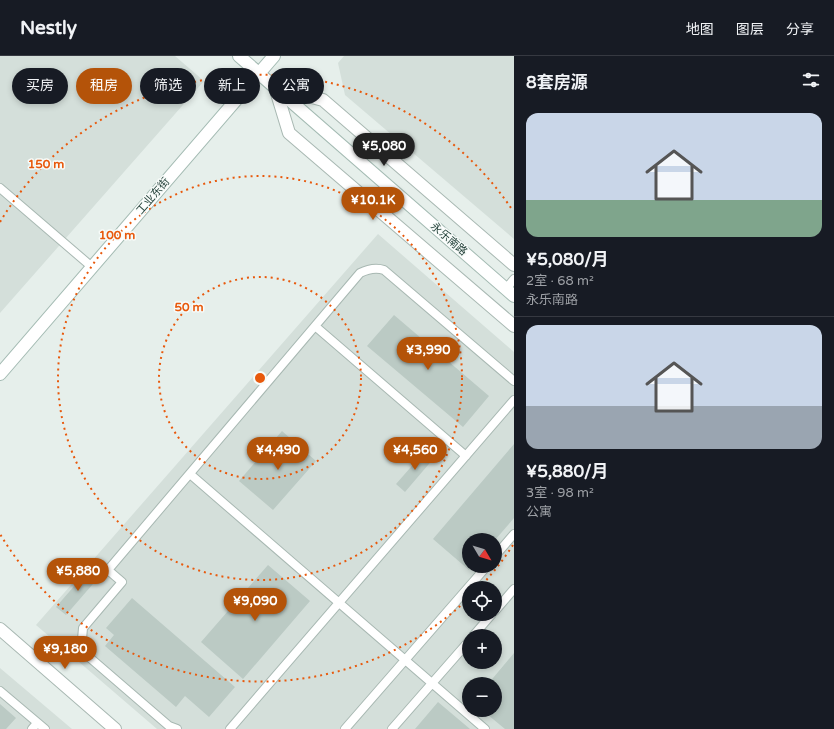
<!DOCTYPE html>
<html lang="zh">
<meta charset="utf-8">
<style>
body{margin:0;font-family:"Varela Round","Noto Sans SC",sans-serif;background:#242831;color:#f1f3f6;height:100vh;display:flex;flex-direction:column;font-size:15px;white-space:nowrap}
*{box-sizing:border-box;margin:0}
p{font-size:13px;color:#9ea1a6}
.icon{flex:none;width:22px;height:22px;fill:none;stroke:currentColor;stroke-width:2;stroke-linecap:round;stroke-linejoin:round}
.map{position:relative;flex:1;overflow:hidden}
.sheet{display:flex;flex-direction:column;background:#171b24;width:320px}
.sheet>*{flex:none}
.top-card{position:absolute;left:12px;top:12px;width:380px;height:36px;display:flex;gap:8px}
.needle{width:26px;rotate:128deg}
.buttons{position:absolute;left:462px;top:477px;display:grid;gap:8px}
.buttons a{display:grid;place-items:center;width:40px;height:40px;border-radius:50%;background:#171b24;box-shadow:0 2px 6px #0003;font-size:20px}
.price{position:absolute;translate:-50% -34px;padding:0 9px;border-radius:14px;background:#b45309;color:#fff;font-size:13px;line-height:26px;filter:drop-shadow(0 1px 2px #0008)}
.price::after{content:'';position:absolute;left:50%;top:24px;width:12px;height:9px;margin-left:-6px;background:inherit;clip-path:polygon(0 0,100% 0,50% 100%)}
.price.active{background:#222;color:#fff}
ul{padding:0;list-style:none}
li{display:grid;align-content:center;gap:8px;height:212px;padding:0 12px}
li+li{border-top:1px solid #363941}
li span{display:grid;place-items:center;height:124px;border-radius:12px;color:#555}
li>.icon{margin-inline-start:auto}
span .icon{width:72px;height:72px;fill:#fffc;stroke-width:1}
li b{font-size:17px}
h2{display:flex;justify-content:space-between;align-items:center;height:48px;padding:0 12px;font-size:17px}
.pill{padding:0 14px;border-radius:18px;background:#171b24;box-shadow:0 2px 6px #0003;font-size:14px;line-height:36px}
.pill.active{background:#b45309;color:#fff}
header{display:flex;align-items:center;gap:24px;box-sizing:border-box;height:56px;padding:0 20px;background:#171b24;border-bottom:1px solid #363941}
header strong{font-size:19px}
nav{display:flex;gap:22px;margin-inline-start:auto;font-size:14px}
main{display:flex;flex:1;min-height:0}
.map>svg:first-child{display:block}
.built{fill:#d4dfda;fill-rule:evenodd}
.building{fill:#bbcac4}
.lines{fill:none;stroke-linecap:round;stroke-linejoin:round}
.service-casing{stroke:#a8b8b2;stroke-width:10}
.minor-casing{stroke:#a8b8b2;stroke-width:14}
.tertiary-casing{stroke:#a8b8b2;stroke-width:14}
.secondary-casing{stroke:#a4bbb3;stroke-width:14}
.service{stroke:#fff;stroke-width:8}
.minor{stroke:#fff;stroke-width:12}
.tertiary{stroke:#fff;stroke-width:12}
.secondary{stroke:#fff;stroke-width:12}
.ring{fill:none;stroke:#e8590c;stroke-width:2;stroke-dasharray:2 4}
.labels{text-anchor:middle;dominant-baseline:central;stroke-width:3;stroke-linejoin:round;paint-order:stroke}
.street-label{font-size:11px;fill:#24423a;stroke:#f7fbf9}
.centre{fill:#e8590c;stroke:#f7fbf9;stroke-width:2}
.ring-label{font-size:12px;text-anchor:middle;font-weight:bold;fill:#e8590c;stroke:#f7fbf9;stroke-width:3;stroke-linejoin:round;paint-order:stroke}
</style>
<header>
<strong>Nestly</strong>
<nav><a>地图</a><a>图层</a><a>分享</a></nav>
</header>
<main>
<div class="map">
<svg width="514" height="673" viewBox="0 0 514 673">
<rect width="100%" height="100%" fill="#e6efeb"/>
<path class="built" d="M 0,0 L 175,0 L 204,25 L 0,257 Z
M 344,0 L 514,0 L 514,183 L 345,39 L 338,7 Z
M 378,178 L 514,296 L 514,673 L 157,673 L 36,569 ZM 469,484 L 495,484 L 495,510 L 469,510 ZM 469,532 L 495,532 L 495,558 L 469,558 ZM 469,580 L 495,580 L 495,606 L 469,606 ZM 469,628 L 495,628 L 495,654 L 469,654 Z
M 0,612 L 72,673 L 0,673 Z"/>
<path class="building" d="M 394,259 L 489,340 L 463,371 L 367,290 Z
M 282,375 L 316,405 L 273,454 L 239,425 Z
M 514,388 L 514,462 L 495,484 L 469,484 L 469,510 L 473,510 L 469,514 L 433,483 Z
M 425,395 L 434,402 L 405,436 L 396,428 Z
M 268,509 L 310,545 L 243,623 L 201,586 Z
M 89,513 L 99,521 L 66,559 L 56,551 Z
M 132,542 L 235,631 L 209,661 L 185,640 L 176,651 L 105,590 L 114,579 L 106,572 Z
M 514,597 L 514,673 L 505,673 L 482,654 L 495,654 L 495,628 L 488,628 Z
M 438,646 L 470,673 L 415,673 Z
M 0,648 L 16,662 L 6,673 L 0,673 Z"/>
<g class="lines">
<defs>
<path id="service" d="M 0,132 L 92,211
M 506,233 L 514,223
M 315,270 L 466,400
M 190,418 L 485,673
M 495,500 L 514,478
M 495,555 L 514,533
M 473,580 L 492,558
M 0,635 L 45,673
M 32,673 L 37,667
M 177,673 L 169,670 L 89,601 L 83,589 L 82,583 L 83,572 L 122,526 L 108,514 L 360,217 C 368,213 375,211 384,214 L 514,325
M 230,673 L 514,344
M 345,673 L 487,510
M 392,673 L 469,585"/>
<path id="minor" d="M 275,31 L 289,77 L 514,270
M 275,31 L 323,44 L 514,209"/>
<path id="tertiary" d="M 0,573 L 115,673"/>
<path id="secondary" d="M 239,0 L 514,240
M 0,318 L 274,0"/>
</defs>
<use href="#service" class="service-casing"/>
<use href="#minor" class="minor-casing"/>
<use href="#tertiary" class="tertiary-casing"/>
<use href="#secondary" class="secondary-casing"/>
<use href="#service" class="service"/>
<use href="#minor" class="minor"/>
<use href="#tertiary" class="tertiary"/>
<use href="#secondary" class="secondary"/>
</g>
<g class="ring">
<circle cx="260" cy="322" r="101"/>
<circle cx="260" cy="322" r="202"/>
<path d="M513 489A303 303 0 0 1 480 531M469 542A303 303 0 0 1 0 478M0 166A303 303 0 0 1 513 155"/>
</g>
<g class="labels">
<g class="street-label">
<text transform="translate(153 140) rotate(-49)">工业东街</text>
<text transform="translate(449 183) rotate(41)">永乐南路</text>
</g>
</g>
<circle cx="260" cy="322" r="6" class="centre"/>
<g class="ring-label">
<text x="46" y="112">150 m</text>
<text x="117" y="183">100 m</text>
<text x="189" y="255">50 m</text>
</g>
</svg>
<div class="buttons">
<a><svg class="needle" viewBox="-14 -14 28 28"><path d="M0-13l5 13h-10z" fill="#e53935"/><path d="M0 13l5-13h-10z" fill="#9ea1a6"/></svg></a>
<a><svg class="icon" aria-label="locate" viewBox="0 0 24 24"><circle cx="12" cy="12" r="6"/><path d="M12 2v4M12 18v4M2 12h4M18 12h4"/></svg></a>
<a>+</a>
<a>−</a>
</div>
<b class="price active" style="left:384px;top:111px">¥5,080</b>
<b class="price" style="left:373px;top:165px">¥10.1K</b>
<b class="price" style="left:428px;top:315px">¥3,990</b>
<b class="price" style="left:278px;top:415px">¥4,490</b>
<b class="price" style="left:415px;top:415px">¥4,560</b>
<b class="price" style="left:78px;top:536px">¥5,880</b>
<b class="price" style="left:255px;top:566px">¥9,090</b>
<b class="price" style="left:65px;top:614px">¥9,180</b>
<div class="top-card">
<a class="pill">买房</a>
<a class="pill active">租房</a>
<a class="pill">筛选</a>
<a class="pill">新上</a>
<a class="pill">公寓</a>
</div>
</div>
<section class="sheet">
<h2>8套房源<svg class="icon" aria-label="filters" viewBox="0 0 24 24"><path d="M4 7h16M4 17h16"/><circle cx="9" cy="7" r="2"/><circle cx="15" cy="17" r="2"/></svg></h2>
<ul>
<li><span style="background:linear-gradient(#c9d6e8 70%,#7fa58c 0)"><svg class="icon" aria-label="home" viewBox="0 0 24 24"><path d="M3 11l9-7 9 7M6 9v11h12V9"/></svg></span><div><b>¥5,080/月</b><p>2室 · 68 m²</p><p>永乐南路</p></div></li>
<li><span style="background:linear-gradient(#c9d6e8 65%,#9aa5b1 0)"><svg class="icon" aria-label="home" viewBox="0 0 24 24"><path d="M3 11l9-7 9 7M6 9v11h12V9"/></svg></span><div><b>¥5,880/月</b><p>3室 · 98 m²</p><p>公寓</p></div></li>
</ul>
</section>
</main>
